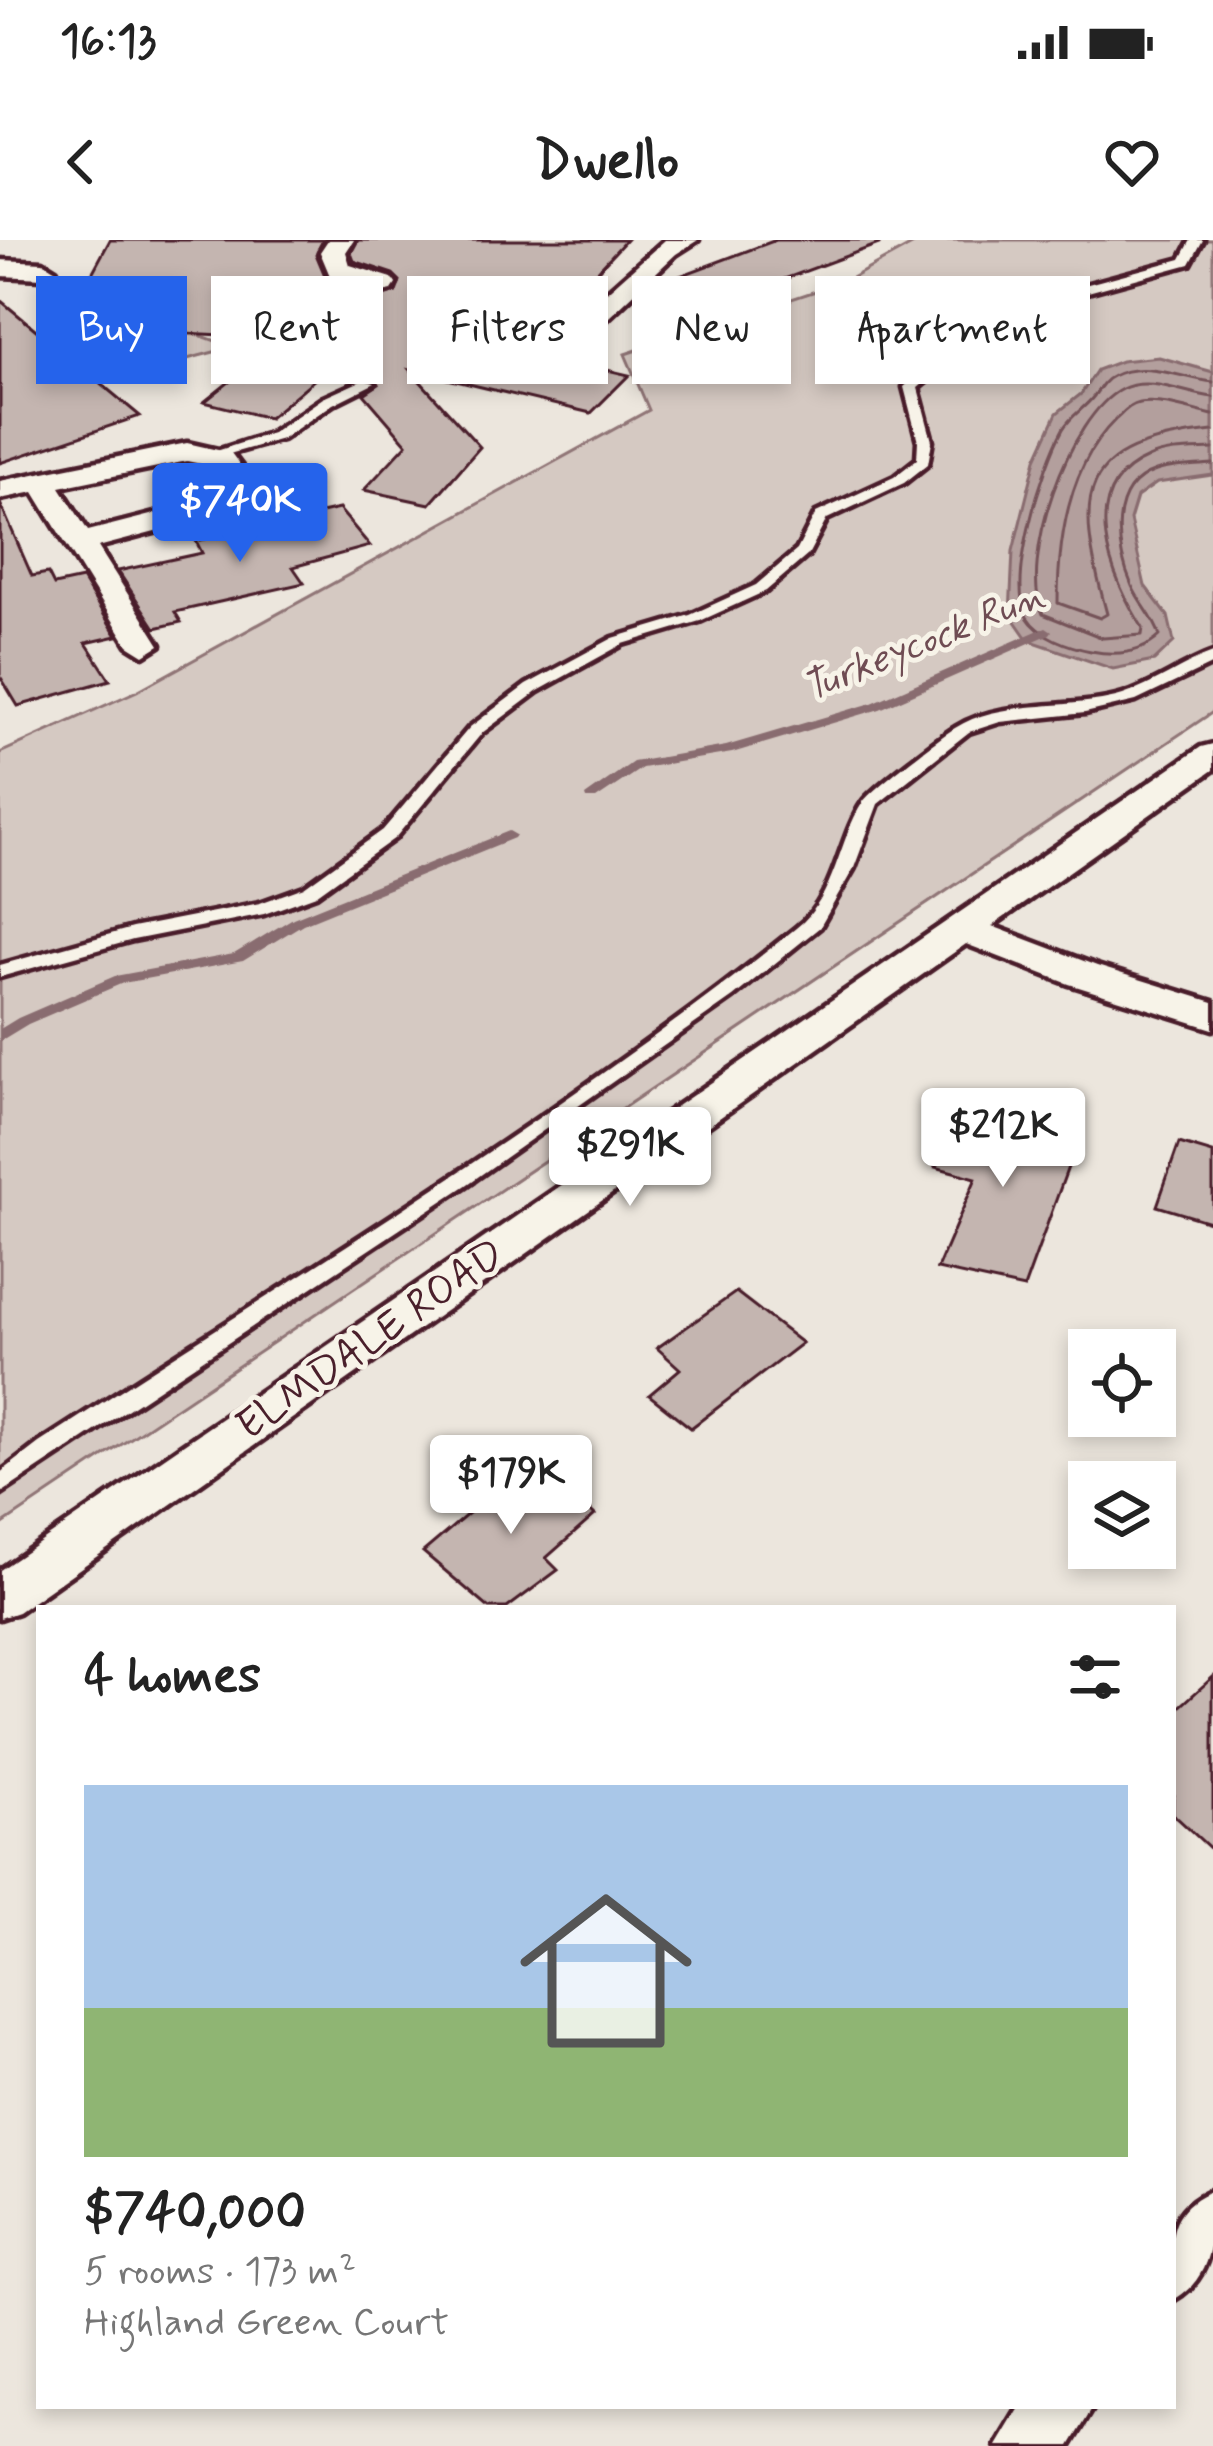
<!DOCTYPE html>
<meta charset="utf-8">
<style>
body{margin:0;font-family:Mynerve,sans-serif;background:#f6f6f6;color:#222;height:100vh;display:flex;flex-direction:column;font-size:45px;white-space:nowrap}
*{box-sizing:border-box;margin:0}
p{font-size:39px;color:#767676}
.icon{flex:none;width:66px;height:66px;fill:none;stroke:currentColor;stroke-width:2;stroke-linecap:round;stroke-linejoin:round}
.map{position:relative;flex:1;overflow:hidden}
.panel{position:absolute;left:36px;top:1365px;width:1140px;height:804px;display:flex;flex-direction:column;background:#fff;border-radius:0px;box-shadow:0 6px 18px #0003}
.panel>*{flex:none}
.guide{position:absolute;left:36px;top:36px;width:1143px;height:108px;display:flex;gap:24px}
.fabs{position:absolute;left:1068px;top:1089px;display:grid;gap:24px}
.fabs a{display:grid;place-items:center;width:108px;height:108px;border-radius:0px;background:#fff;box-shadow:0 6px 18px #0003;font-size:60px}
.price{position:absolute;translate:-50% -102px;padding:0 27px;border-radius:12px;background:#fff;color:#222;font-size:39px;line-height:78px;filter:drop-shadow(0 3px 6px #0008)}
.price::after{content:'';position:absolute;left:50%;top:72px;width:36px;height:27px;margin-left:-18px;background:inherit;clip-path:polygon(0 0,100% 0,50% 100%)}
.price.current{background:#2563eb;color:#fff}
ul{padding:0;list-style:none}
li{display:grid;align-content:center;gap:24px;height:636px;padding:0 48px}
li+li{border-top:3px solid #e0e0e0}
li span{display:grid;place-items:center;height:372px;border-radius:0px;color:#555}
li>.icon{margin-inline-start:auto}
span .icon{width:216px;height:216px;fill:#fffc;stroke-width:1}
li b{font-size:51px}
h2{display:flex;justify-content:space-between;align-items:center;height:144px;padding:0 48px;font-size:51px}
.pill{padding:0 42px;border-radius:0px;background:#fff;box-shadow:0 6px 18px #0003;font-size:42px;line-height:108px}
.pill.current{background:#2563eb;color:#fff}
.status{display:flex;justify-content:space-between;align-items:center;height:84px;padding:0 60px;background:#fff;direction:ltr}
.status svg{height:33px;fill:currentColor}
header{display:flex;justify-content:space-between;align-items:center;height:156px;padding:0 48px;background:#fff;font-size:54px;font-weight:700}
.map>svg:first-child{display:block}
.green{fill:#d5c9c2;stroke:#907476;stroke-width:3}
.water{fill:#b39f9d;stroke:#896c6f;stroke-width:3}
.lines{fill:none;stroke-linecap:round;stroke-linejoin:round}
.shore{stroke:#745259;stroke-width:3}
.stream{fill:#896c6f;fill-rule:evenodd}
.building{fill:#c4b5b0;stroke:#4a1f2b;stroke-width:3}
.lane-casing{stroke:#4a1f2b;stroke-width:9}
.street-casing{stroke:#4a1f2b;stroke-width:9}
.lane{fill:#f7f3e8;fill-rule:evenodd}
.street{fill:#f7f3e8;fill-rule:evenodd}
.labels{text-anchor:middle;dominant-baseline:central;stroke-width:10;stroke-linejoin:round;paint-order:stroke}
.far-water-label{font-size:39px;font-style:italic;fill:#6f4c53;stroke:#f7f3e8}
.street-label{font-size:42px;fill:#4a1f2b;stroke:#f7f3e8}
</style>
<div class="status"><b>16:13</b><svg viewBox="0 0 49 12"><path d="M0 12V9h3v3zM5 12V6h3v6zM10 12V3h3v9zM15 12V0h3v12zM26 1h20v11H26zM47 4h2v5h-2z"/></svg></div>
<header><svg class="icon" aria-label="back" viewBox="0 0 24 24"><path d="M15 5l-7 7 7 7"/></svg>Dwello<svg class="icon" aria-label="heart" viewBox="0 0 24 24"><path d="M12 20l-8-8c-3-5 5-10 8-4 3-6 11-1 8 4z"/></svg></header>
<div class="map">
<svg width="1213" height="2206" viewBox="0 0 1213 2206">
<rect width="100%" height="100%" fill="#ece6dd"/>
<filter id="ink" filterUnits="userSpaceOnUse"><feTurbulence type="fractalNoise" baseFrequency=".00833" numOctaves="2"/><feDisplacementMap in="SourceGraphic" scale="24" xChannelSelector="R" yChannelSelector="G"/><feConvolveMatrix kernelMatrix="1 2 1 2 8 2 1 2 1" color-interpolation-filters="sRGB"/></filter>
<g filter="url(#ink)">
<path class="green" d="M 921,0 L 1213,0 L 1213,472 L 0,1286 L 0,513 L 137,451 L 649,170 L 625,114 L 846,41 Z
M 105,89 L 199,95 L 233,107 L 73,149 Z"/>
<path class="water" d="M 1159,117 L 1213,132 L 1213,235 L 1157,243 L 1137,257 L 1130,280 L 1145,346 L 1168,376 L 1174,402 L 1154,421 L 1113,429 L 1028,400 L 1010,374 L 1013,311 L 1036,219 L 1057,173 L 1081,154 L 1097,130 L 1121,121 Z"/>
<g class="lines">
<path class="shore" d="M 1213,142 C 1181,138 1144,120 1113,136 C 1104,140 1100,148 1094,156 C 1084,169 1071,175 1063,189 C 1043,225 1007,340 1027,377 C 1039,397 1070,407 1091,411 C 1117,416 1141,414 1160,396 C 1154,377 1140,364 1132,346 C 1116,308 1107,247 1156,231 C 1174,225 1194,226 1213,224
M 1213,157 C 1185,154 1149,135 1122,149 C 1069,175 1018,322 1043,374 L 1103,398 L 1142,395 L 1143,388 C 1111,339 1074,249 1148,218 C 1167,209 1192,210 1213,209
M 1213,175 C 1190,170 1162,159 1139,163 C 1129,165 1124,172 1116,179 C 1069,225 1058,299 1058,363 L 1100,378 L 1107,374 C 1074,253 1074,205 1213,191"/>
<path class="stream" d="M 1046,387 L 1052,391 L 1050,394 L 880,469 L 732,513 L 642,528 L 596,559 L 586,559 L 585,556 L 633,522 L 726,506 L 872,463 Z
M 509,591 L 516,595 L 514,598 L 303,684 L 243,721 L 123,743 L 28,784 L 0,801 L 0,789 L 18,778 L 115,736 L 234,714 L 293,678 Z"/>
</g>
<path class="building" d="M 110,0 L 323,0 L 316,14 L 326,38 L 384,56 L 396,52 L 400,41 L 393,34 L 354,21 L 351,13 L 358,0 L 626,0 L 524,110 L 533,112 L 531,121 L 539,128 L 559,128 L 569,121 L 629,135 L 591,173 L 410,130 L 480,207 L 430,264 L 364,250 L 407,204 L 364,154 L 379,144 L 376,139 L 364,136 L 352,140 L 336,121 L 269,178 L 204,162 L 284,98 L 63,87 Z
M 776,0 L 879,0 L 879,4 L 687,75 L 645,49 Z
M 0,60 L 140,176 L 0,223 Z
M 0,263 L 32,336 L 48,333 L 54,345 L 82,339 L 117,396 L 86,403 L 110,440 L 18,466 L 0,436 Z
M 339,269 L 370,306 L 293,327 L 304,343 L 175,372 L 181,382 L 155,388 L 118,331 L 202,313 L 196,301 Z
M 962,857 L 1080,894 L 1024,1048 L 937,1029 L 976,938 L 935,927 Z
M 1179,903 L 1213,913 L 1213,983 L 1157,966 Z
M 736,1052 L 802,1103 L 691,1188 L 649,1155 L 680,1129 L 657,1108 Z
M 534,1218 L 595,1275 L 546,1318 L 558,1330 L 507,1368 L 489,1368 L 423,1312 Z
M 1213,1437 L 1213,1611 L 1173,1574 L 1173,1473 Z"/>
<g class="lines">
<defs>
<path id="lane" d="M 1191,0 L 1203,0 L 1190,24 L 1044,64 L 954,118 L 918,148 L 932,201 L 928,224 L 904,243 L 827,279 L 808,315 L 766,351 L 700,381 L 623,404 L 538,451 L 482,493 L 395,598 L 316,655 L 264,674 L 133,700 L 0,737 L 0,725 L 132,688 L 260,663 L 304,647 L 383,590 L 470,487 L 526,445 L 613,398 L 690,375 L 756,345 L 797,310 L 816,273 L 894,237 L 917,219 L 918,201 L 904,147 L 944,112 L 1036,58 L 1181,19 Z
M 363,140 L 375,143 L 333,164 L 282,199 L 208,220 L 201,216 L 272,193 L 323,158 Z
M 1213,413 L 1213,424 L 1136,461 L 1085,473 L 1000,482 L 969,492 L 878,564 L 854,628 L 820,687 L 733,757 L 465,946 L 0,1254 L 0,1233 L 39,1203 C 295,1037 558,879 796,688 C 836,657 838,599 863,562 C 871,550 940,497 955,488 C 1002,458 1070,471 1123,455 C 1154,445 1182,424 1213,413 Z"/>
<path id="street" d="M 328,0 L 354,0 L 346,12 L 350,25 L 392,38 L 396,44 L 392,50 L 383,52 L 330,36 L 320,12 Z
M 665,0 L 698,0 L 676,14 L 559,124 L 539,124 L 535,118 L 539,112 Z
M 0,20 L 43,22 L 56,30 L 43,38 L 0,36 Z
M 187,203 L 231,213 L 254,244 L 235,271 L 98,307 L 160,405 L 144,415 L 128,405 L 34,252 L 0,259 L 0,241 ZM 187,221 L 211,226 L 224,244 L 213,259 L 88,291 L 60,247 Z
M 1213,504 L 1213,530 L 992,686 L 1097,726 L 1213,762 L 1213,789 L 1069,744 L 966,704 L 18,1372 L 0,1378 L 0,1330 L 1201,507 Z
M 1213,1950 C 1213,1999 1213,2038 1173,2060 C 1173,2010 1159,1972 1213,1950 Z
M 1021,2166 L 1094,2166 L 1070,2206 L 997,2206 Z"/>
</defs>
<use href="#lane" class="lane-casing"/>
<use href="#street" class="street-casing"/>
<use href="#lane" class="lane"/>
<use href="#street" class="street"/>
</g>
</g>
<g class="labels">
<g class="far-water-label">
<text transform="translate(924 403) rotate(-22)">Turkeycock Run</text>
</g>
<g class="street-label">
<text transform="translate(371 1101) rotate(-35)">ELMDALE ROAD</text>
</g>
</g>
</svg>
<div class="fabs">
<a><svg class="icon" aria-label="locate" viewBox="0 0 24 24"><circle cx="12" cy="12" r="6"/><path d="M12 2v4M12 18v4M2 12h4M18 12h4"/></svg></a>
<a><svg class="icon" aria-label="layers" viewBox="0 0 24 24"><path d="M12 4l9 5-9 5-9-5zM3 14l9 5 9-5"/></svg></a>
</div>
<b class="price current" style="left:240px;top:325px">$740K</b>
<b class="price" style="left:1003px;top:950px">$212K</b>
<b class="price" style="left:630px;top:969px">$291K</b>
<b class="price" style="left:511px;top:1297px">$179K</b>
<div class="guide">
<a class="pill current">Buy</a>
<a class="pill">Rent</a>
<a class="pill">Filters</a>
<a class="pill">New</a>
<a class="pill">Apartment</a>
</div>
<section class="panel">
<h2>4 homes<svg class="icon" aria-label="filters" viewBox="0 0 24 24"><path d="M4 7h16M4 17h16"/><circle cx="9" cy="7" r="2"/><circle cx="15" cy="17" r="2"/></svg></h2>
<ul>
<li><span style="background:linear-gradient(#a9c7e8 60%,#8fb573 0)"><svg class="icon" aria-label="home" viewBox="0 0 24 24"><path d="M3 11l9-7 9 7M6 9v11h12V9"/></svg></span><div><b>$740,000</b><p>5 rooms · 173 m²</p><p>Highland Green Court</p></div></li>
</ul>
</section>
</div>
